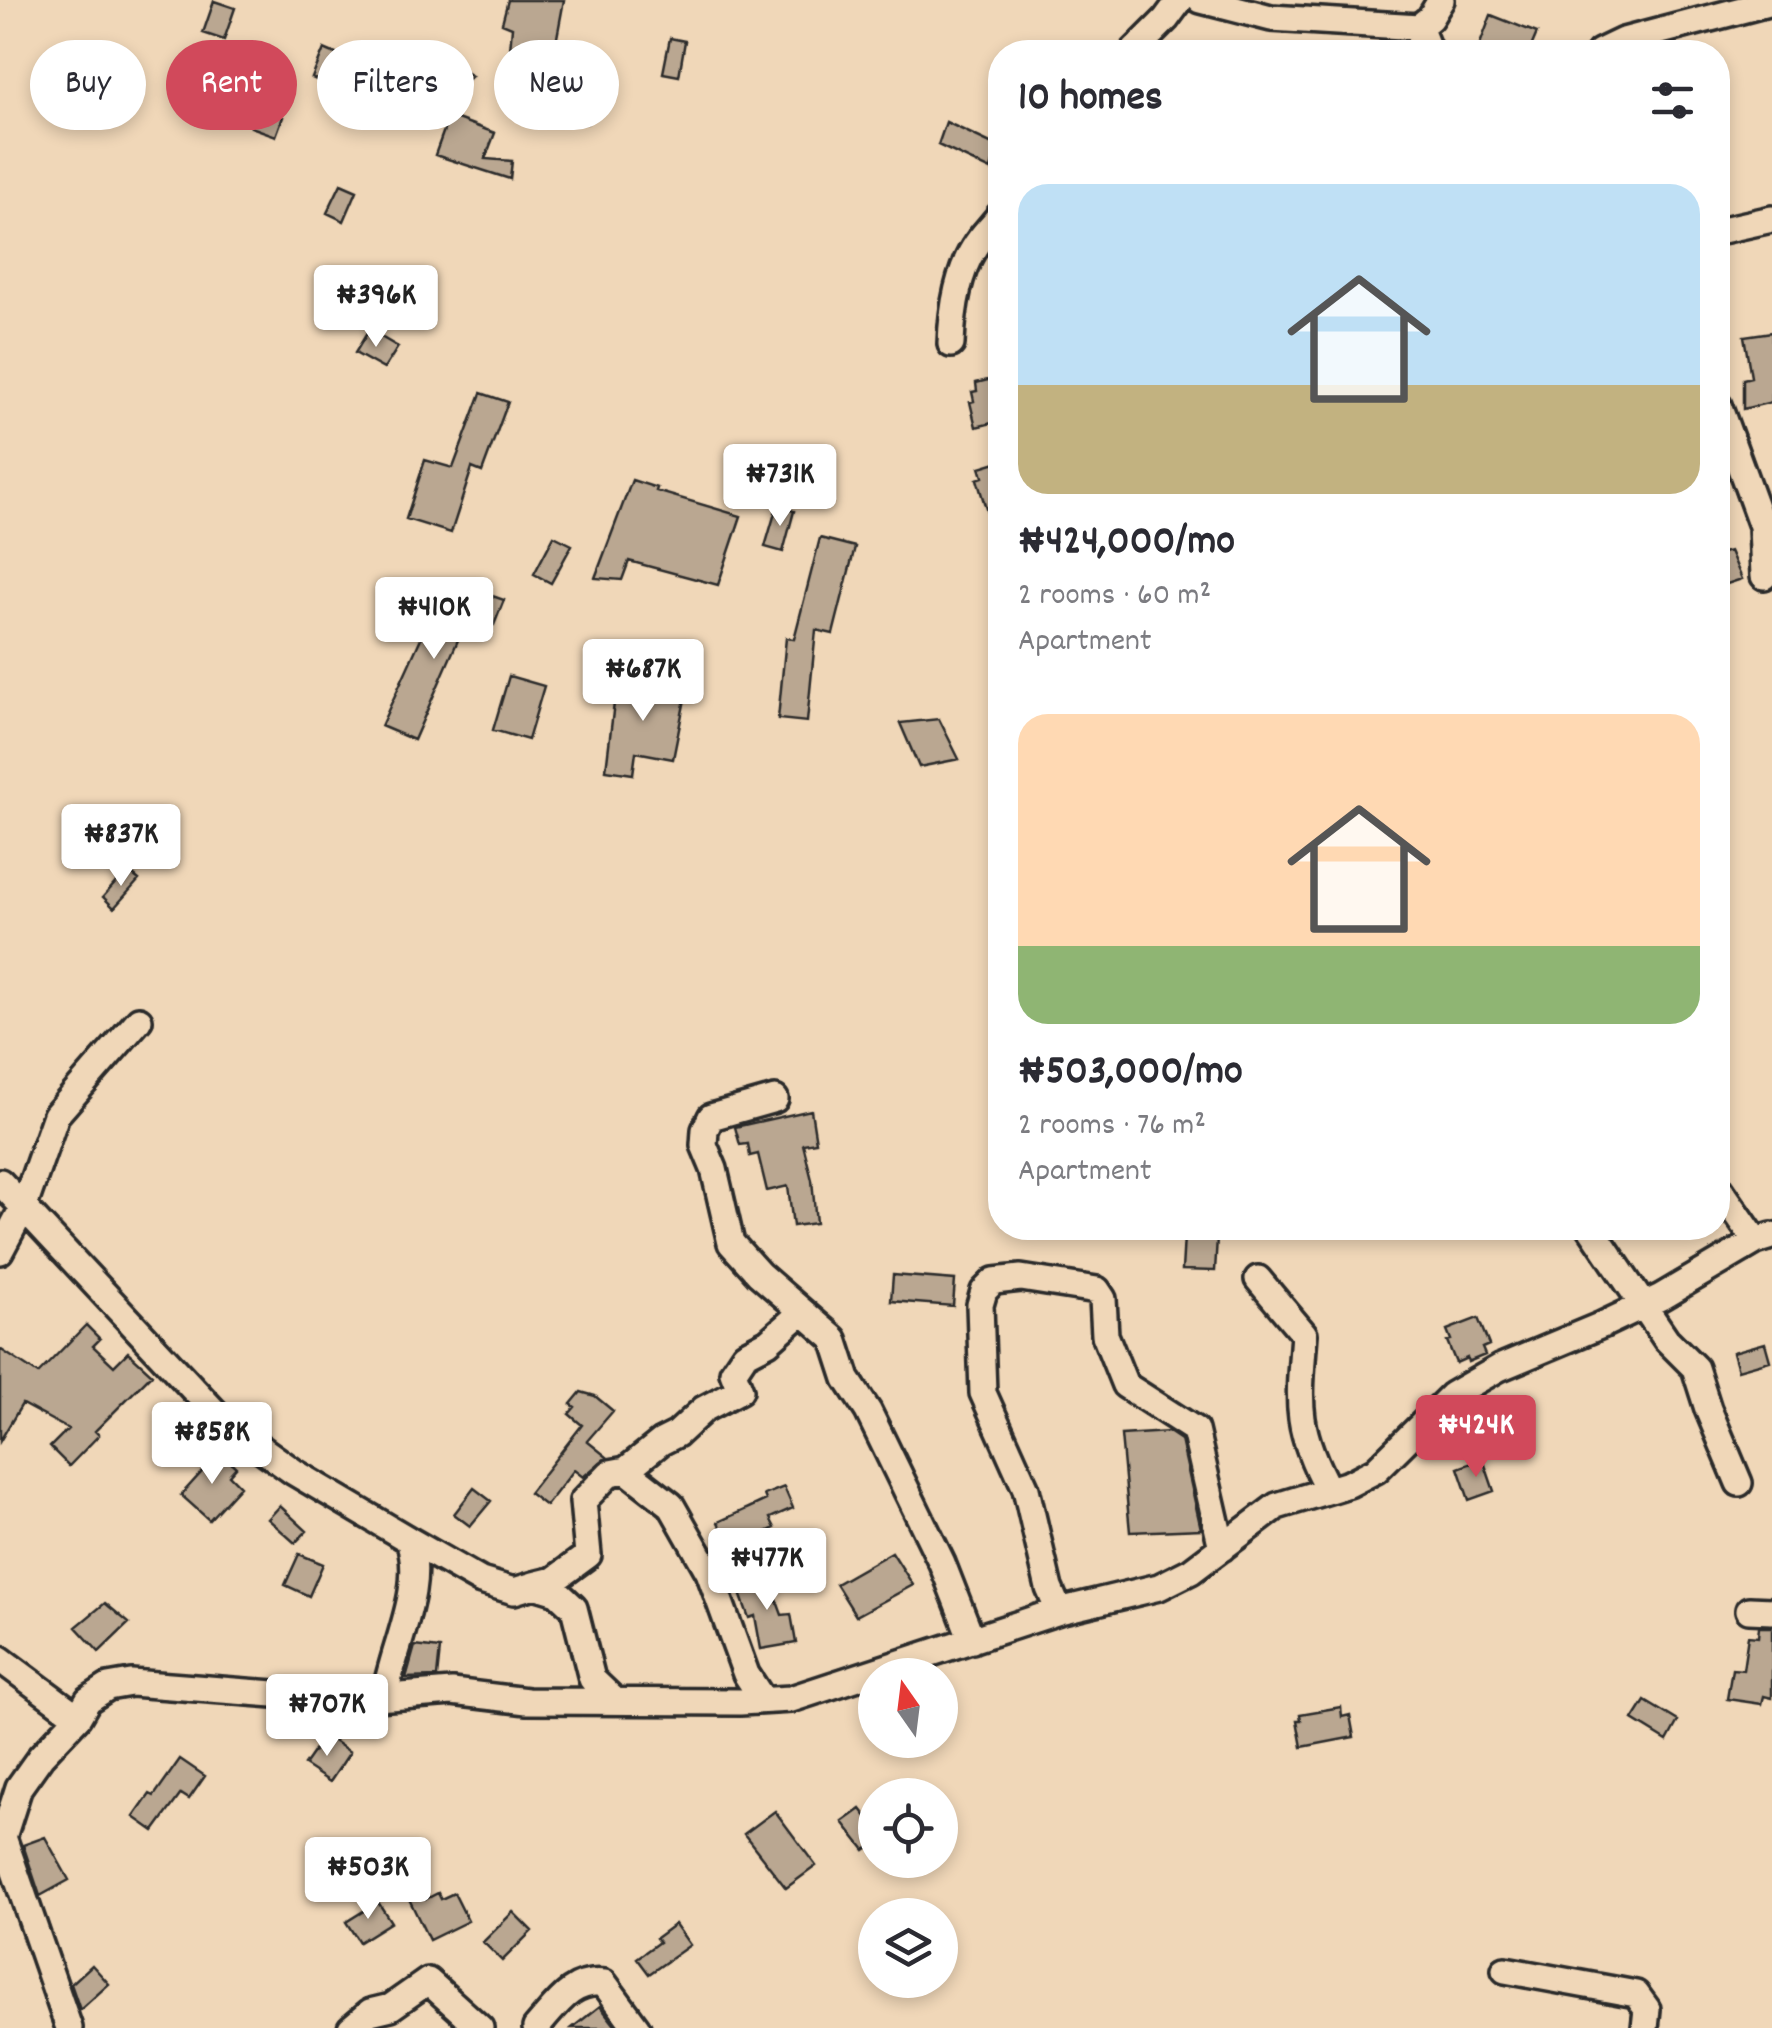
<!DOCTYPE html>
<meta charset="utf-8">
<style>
body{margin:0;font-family:Dekko,sans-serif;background:#f7f7f7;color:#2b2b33;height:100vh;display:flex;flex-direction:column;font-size:38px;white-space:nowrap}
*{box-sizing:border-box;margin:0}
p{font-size:32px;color:#7c7c81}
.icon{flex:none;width:55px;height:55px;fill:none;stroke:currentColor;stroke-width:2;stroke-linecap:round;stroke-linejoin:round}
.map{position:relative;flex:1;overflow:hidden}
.side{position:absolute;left:988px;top:40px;width:742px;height:1200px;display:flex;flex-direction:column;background:#fff;border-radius:40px;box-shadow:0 5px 15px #0003}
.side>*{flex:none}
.guide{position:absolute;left:30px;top:40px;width:808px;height:90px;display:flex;gap:20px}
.needle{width:65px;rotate:346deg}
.tools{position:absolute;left:858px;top:1658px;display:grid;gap:20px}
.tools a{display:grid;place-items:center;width:100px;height:100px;border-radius:50%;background:#fff;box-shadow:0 5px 15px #0003;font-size:50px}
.price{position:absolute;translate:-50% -85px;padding:0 22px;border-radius:10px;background:#fff;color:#222;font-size:32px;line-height:65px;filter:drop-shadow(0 2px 5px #0008)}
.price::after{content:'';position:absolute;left:50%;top:60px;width:30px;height:22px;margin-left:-15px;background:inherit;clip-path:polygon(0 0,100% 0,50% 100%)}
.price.on{background:#d1495b;color:#fff}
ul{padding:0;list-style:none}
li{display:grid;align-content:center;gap:20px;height:530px;padding:0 30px}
li span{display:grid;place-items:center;height:310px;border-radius:30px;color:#555}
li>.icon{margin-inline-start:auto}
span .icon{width:180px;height:180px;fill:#fffc;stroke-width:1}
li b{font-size:42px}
h2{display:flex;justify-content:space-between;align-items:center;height:120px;padding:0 30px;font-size:42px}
.pill{padding:0 35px;border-radius:45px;background:#fff;box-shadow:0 5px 15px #0003;font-size:35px;line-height:90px}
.pill.on{background:#d1495b;color:#fff}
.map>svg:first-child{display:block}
.building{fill:#baa791;stroke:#2b2b2b;stroke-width:2.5}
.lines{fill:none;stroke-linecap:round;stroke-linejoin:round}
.minor-casing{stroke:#2b2b2b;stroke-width:32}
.minor{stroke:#f0d7b8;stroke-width:25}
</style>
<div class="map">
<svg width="1772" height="2028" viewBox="0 0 1772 2028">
<rect width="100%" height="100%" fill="#f0d7b8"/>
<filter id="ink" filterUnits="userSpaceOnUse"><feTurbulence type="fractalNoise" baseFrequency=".01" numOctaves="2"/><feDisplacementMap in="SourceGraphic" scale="20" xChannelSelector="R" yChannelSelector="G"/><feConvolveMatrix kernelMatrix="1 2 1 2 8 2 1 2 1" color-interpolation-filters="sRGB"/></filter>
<g filter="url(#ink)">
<path class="building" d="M 508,0 L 564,0 L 553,59 L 592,63 L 587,123 L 554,119 L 558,77 L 508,72 L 512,27 L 502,23 Z
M 214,1 L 235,8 L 224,40 L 203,33 Z
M 1491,15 L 1537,33 L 1529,52 L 1477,52 Z
M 670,38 L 685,41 L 679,76 L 663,73 Z
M 411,40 L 472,76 L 449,98 L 398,69 Z
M 324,49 L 350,60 L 338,89 L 312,78 Z
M 370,78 L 396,86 L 387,117 L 361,110 Z
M 258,108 L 283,117 L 276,136 L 251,127 Z
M 449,116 L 495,133 L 485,159 L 512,161 L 510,179 L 435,155 Z
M 946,122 L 997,146 L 991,170 L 938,145 Z
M 341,184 L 357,191 L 344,221 L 327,213 Z
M 369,330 L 398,347 L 384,369 L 355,353 Z
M 1772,332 L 1772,402 L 1743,409 L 1743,379 L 1751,377 L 1744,336 Z
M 1000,377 L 1000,421 L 976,427 L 970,402 L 974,401 L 972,392 L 977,391 L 976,383 Z
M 481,393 L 508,402 L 482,472 L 472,468 L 451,533 L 406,519 L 425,460 L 453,468 Z
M 1000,461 L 1000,542 L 996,542 L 977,479 L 983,477 L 980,467 Z
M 632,480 L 657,488 L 656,491 L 741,516 L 718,585 L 629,561 L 622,580 L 595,578 Z
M 777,506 L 794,511 L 783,552 L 765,547 Z
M 554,536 L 572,545 L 551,583 L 534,574 Z
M 820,538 L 855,547 L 833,634 L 816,630 L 807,722 L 778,719 L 786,638 L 794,639 Z
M 1730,551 L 1742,579 L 1718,587 L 1718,554 Z
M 455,592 L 481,601 L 484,593 L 504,600 L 494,625 L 469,615 L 414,740 L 381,726 L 431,616 L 444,621 Z
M 509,676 L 544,686 L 528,740 L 493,730 Z
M 617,678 L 644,681 L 644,686 L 686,694 L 673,759 L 636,752 L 633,774 L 606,770 Z
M 939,719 L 959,759 L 919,767 L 900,723 Z
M 127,870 L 139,880 L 114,908 L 103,897 Z
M 811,1110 L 816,1142 L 803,1144 L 812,1180 L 816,1223 L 793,1226 L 788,1186 L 767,1191 L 758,1154 L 750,1156 L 748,1144 L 740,1145 L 735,1127 Z
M 1184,1236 L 1217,1238 L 1215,1271 L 1182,1270 Z
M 893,1275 L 955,1280 L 953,1306 L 891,1301 Z
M 1478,1318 L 1489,1345 L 1482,1348 L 1485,1355 L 1468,1362 L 1467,1358 L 1456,1363 L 1447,1341 L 1451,1340 L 1447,1330 Z
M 86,1325 L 100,1339 L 93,1346 L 114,1366 L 128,1352 L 152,1374 L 95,1431 L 99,1435 L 69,1466 L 50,1447 L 68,1429 L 22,1404 L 0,1441 L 0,1349 L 38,1374 Z
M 1765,1343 L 1770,1361 L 1738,1370 L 1733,1352 Z
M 581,1392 L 595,1396 L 613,1411 L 587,1441 L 607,1457 L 583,1477 L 574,1470 L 546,1506 L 529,1493 L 582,1425 L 569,1414 L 575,1407 L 571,1404 Z
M 1169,1432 L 1181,1440 L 1201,1529 L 1130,1532 L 1121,1435 Z
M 220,1452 L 236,1467 L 229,1475 L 240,1486 L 209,1520 L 181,1495 Z
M 1483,1459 L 1494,1491 L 1469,1500 L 1458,1468 Z
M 784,1487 L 793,1508 L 770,1518 L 775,1528 L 731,1549 L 718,1522 L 766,1500 L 764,1495 Z
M 474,1488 L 491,1501 L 470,1526 L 454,1514 Z
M 280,1506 L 307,1531 L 295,1543 L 268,1519 Z
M 892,1552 L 913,1585 L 856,1616 L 836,1584 Z
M 299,1554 L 323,1564 L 309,1596 L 285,1585 Z
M 767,1574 L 782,1615 L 791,1614 L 796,1643 L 761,1649 L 755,1616 L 749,1618 L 737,1585 Z
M 105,1603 L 129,1623 L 99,1652 L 76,1627 Z
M 1759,1627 L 1772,1627 L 1772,1698 L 1764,1696 L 1762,1704 L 1727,1699 L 1732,1669 L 1743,1670 L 1748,1636 L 1758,1637 Z
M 415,1646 L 440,1649 L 437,1677 L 406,1678 Z
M 1645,1701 L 1678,1721 L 1667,1741 L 1633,1720 Z
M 1341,1707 L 1342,1717 L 1350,1715 L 1354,1737 L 1302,1747 L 1297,1720 L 1301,1720 L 1300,1714 Z
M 325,1735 L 350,1752 L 330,1782 L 304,1765 Z
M 180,1759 L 205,1776 L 189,1799 L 181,1794 L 154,1831 L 134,1817 L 150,1794 L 154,1796 Z
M 861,1809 L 875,1827 L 875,1843 L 865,1850 L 843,1822 Z
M 775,1811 L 816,1866 L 786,1888 L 744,1834 Z
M 45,1837 L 69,1880 L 40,1896 L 23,1845 Z
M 423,1893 L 426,1899 L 438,1893 L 441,1899 L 454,1893 L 468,1921 L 429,1940 L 409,1899 Z
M 378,1902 L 391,1922 L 359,1942 L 346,1922 Z
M 513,1912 L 532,1931 L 502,1961 L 483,1942 Z
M 675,1924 L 690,1945 L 649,1974 L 637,1958 L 659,1942 L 656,1938 Z
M 92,1965 L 109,1984 L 80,2010 L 71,1984 Z
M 600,2006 L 617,2028 L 572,2028 Z"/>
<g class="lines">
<defs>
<path id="minor" d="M 1201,0 L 1271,18 L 1419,27 L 1429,52
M 1421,43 L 1419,27 L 1430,18 L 1441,0
M 1133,52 L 1166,19 L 1180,0
M 1600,52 L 1623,41 L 1772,2
M 1718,231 L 1772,219
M 951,344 C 952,313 957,275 974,248 C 981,236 992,226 1000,215
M 1718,405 L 1762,526 L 1764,576
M 775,1099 L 711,1117 L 705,1130 L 704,1145 L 714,1169 L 731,1243 L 759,1274 L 834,1339 L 847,1379 L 868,1411 L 942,1563 L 972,1640
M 0,1182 L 224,1422 L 294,1472 L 409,1540 C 426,1588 393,1646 385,1696
M 1718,1186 L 1756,1241
M 1591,1228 L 1666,1339 L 1695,1368 L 1708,1409 L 1739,1483
M 0,1251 L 24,1206 L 56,1115 L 139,1020
M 1258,1279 L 1304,1334 C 1299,1402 1294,1426 1328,1489
M 626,1470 L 661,1442 L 677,1434 L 704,1409 L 740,1390 L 733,1372 L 745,1354 L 768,1342 L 802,1312
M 409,1540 L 481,1581 L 514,1591 L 534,1585 L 557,1592 L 574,1608 L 592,1679 L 615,1701
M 534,1585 L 554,1580 L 588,1555 L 583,1501 L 610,1473 L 626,1470 L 671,1505 L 709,1572 L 746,1674 L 763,1700
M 1749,1610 L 1772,1611
M 1059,1611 L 1049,1588 L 1026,1489 L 983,1393 L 980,1305 L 984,1291 L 994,1281 L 1021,1278 L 1097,1290 L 1103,1299 L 1105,1335 L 1125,1385 L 1195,1430 L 1222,1548
M 0,1659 L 78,1717
M 1505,1970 L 1636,1994 L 1647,2009 L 1645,2028
M 69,2028 L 3,1837 L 19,1787 L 41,1756 L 78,1717 L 88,1700 L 108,1687 L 131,1683 L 352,1700 L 452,1692 L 527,1701 L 740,1702 L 791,1699 L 1059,1611 L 1159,1587 L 1191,1571 L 1277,1506 L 1349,1484 L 1376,1470 L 1452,1395 L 1499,1368 L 1602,1325 L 1661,1297 L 1756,1241 L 1772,1236
M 351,2028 L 370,2012 L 391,2007 L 428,1981 L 480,2028
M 536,2028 C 556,2006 571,1979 604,1983 L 637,2028"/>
</defs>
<use href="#minor" class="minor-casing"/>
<use href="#minor" class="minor"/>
</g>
</g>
</svg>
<div class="tools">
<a><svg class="needle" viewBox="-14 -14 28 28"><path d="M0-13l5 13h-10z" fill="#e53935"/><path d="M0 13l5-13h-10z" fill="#7c7c81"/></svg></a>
<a><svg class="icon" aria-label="locate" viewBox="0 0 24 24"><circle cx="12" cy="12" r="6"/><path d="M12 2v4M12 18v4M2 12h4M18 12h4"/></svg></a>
<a><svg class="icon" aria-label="layers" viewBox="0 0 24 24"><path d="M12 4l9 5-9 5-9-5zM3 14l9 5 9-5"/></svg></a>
</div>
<b class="price" style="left:376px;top:350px">₦396K</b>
<b class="price" style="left:780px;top:529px">₦731K</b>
<b class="price" style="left:434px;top:662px">₦410K</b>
<b class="price" style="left:643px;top:724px">₦687K</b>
<b class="price" style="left:121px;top:889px">₦837K</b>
<b class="price on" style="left:1476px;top:1480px">₦424K</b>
<b class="price" style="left:212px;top:1487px">₦858K</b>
<b class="price" style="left:767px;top:1613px">₦477K</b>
<b class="price" style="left:327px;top:1759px">₦707K</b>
<b class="price" style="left:368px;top:1922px">₦503K</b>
<div class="guide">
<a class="pill">Buy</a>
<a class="pill on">Rent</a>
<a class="pill">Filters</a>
<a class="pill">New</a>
</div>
<section class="side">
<h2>10 homes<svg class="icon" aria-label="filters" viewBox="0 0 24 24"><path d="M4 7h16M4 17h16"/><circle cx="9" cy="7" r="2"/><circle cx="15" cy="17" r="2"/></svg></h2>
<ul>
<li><span style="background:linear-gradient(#bfe0f5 65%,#c2b280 0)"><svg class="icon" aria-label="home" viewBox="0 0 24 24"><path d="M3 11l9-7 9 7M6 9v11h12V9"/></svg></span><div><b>₦424,000/mo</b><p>2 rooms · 60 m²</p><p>Apartment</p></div></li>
<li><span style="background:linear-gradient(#ffd9b3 75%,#8fb573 0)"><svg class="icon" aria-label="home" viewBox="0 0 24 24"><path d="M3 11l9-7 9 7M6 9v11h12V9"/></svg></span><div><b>₦503,000/mo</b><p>2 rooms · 76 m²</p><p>Apartment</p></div></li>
</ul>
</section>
</div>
